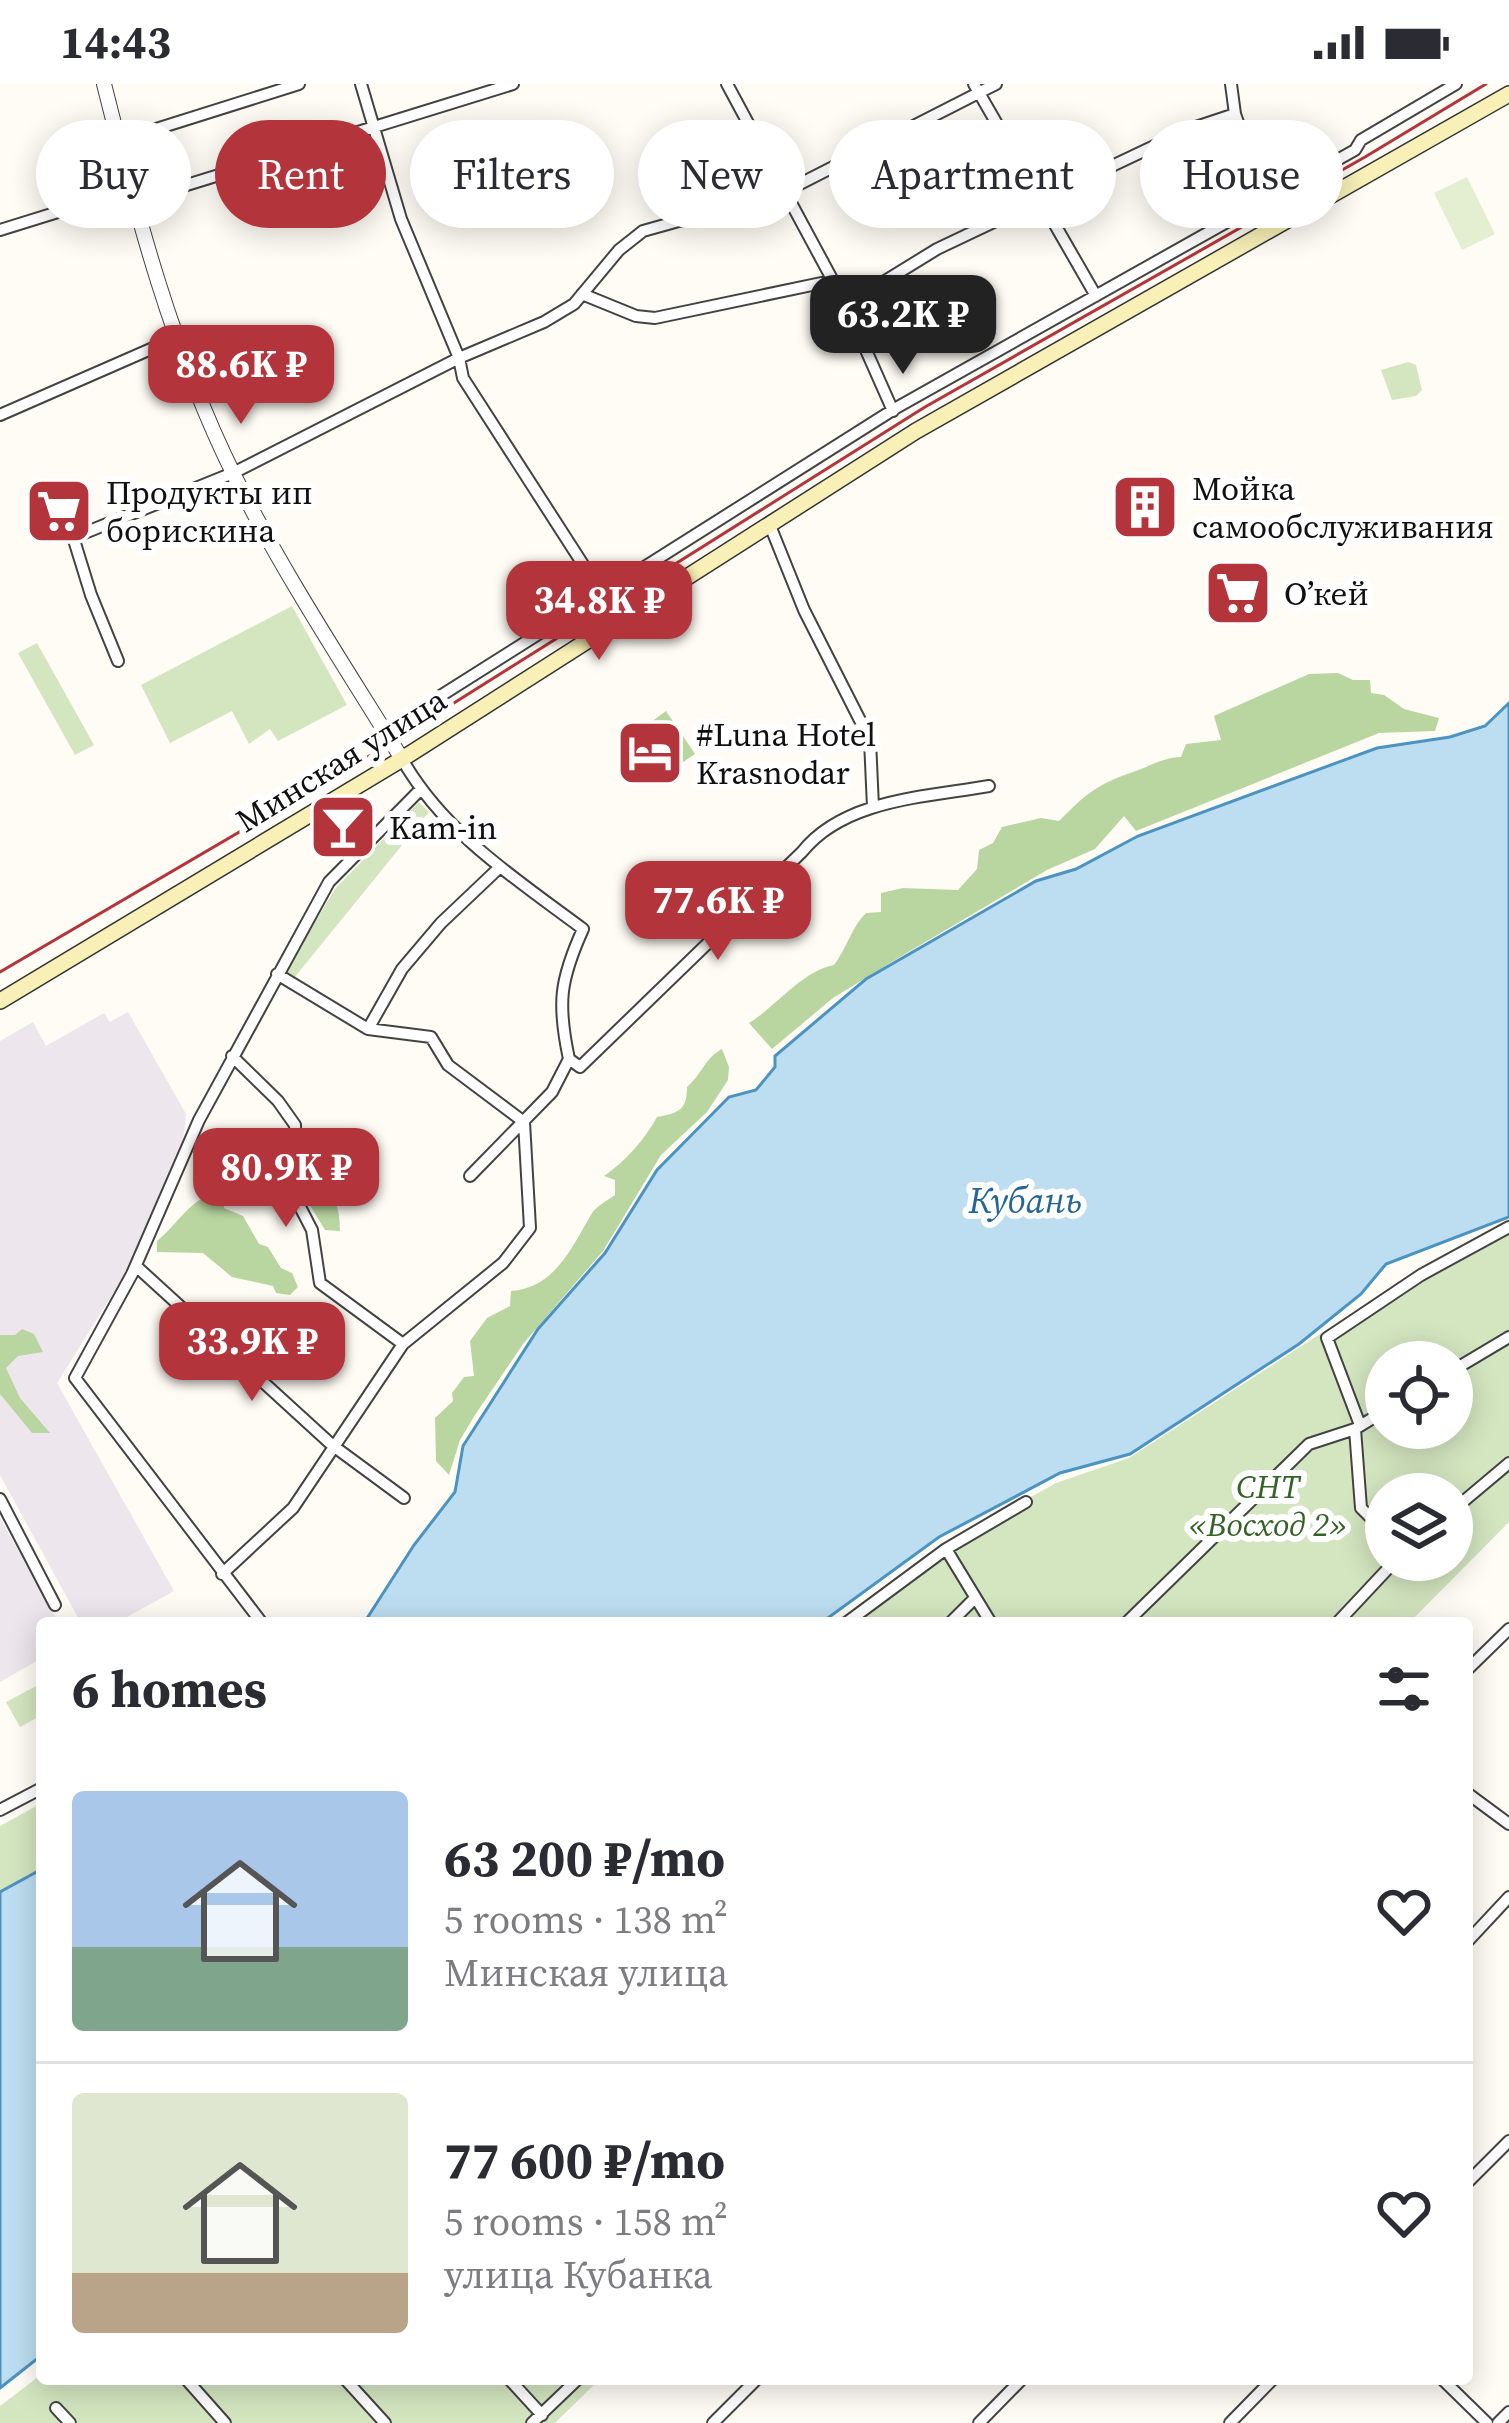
<!DOCTYPE html>
<meta charset="utf-8">
<style>
body{margin:0;font-family:"Source Serif 4",serif;background:#f2f2f3;color:#2b2b33;height:100vh;display:flex;flex-direction:column;font-size:45px;white-space:nowrap}
*{box-sizing:border-box;margin:0}
p{font-size:39px;color:#7c7c81}
.icon{flex:none;width:66px;height:66px;fill:none;stroke:currentColor;stroke-width:2;stroke-linecap:round;stroke-linejoin:round}
.map{position:relative;flex:1;overflow:hidden}
.panel{position:absolute;left:36px;top:1533px;width:1437px;height:768px;display:flex;flex-direction:column;background:#fff;border-radius:12px;box-shadow:0 6px 30px #0003}
.panel>*{flex:none}
.guide{position:absolute;left:36px;top:36px;width:1437px;height:108px;display:flex;gap:24px}
.buttons{position:absolute;left:1365px;top:1257px;display:grid;gap:24px}
.buttons a{display:grid;place-items:center;width:108px;height:108px;border-radius:50%;background:#fff;box-shadow:0 6px 30px #0003;font-size:60px}
.price{position:absolute;translate:-50% -102px;padding:0 27px;border-radius:24px;background:#b4343b;color:#fff;font-size:39px;line-height:78px;filter:drop-shadow(0 3px 6px #0008)}
.price::after{content:'';position:absolute;left:50%;top:72px;width:36px;height:27px;margin-left:-18px;background:inherit;clip-path:polygon(0 0,100% 0,50% 100%)}
.price.current{background:#222;color:#fff}
ul{padding:0;list-style:none}
li{display:flex;align-items:center;gap:36px;height:300px;padding:0 36px}
li+li{border-top:3px solid #e1e1e2}
li span{display:grid;place-items:center;flex:none;width:336px;height:240px;border-radius:12px;color:#555}
li>.icon{margin-inline-start:auto}
span .icon{width:144px;height:144px;fill:#fffc;stroke-width:1}
li b{font-size:51px}
h2{display:flex;justify-content:space-between;align-items:center;height:144px;padding:0 36px;font-size:51px}
.chip{padding:0 42px;border-radius:54px;background:#fff;box-shadow:0 6px 30px #0003;font-size:42px;line-height:108px}
.chip.current{background:#b4343b;color:#fff}
.status{display:flex;justify-content:space-between;align-items:center;height:84px;padding:0 60px;background:#fff;direction:ltr}
.status svg{height:33px;fill:currentColor}
.map>svg:first-child{display:block}
.industrial{fill:#ede6ed}
.green{fill:#d4e6c0;fill-rule:evenodd}
.forest{fill:#b9d6a1}
.pitch{fill:#e4eed1}
.water{fill:#bddef1;stroke:#4b93c1;stroke-width:3}
.lines{fill:none;stroke-linecap:round;stroke-linejoin:round}
.minor-casing{stroke:#434343;stroke-width:14}
.tertiary-casing{stroke:#434343;stroke-width:16}
.secondary-casing{stroke:#323232;stroke-width:18}
.minor{stroke:#fff;stroke-width:10}
.tertiary{stroke:#fff;stroke-width:14}
.secondary{stroke:#f8f0b6;stroke-width:15}
.tram{stroke:#b4343b;stroke-width:3}
.labels{text-anchor:middle;dominant-baseline:central;stroke-width:12;stroke-linejoin:round;paint-order:stroke}
.poi-label{font-size:33px;fill:#101010;stroke:#fff;text-anchor:start}
.street-label{font-size:33px;fill:#101010;stroke:#fff}
.park-label{font-size:33px;font-style:italic;fill:#336325;stroke:#fff}
.water-label{font-size:36px;font-style:italic;fill:#246697;stroke:#fff}
</style>
<div class="status"><b>14:43</b><svg viewBox="0 0 49 12"><path d="M0 12V9h3v3zM5 12V6h3v6zM10 12V3h3v9zM15 12V0h3v12zM26 1h20v11H26zM47 4h2v5h-2z"/></svg></div>
<div class="map">
<svg width="1509" height="2339" viewBox="0 0 1509 2339">
<rect width="100%" height="100%" fill="#fefcf4"/>
<path class="industrial" d="M 128,928 L 186,1030 L 183,1056 L 135,1174 L 57,1299 L 174,1507 L 116,1539 L 81,1539 L 0,1391 L 0,957 L 33,938 L 46,962 L 104,929 L 110,938 Z
M 0,1434 L 59,1539 L 42,1539 L 42,1574 L 0,1598 Z"/>
<path class="green" d="M 1408,278 L 1416,281 L 1422,306 L 1416,312 L 1392,316 L 1381,286 Z
M 292,522 L 347,621 L 278,657 L 270,645 L 249,660 L 232,627 L 170,659 L 141,601 Z
M 37,559 L 94,661 L 75,671 L 18,569 Z
M 419,718 L 429,728 L 294,894 L 285,888 L 335,805 Z
M 1509,1138 L 1509,1438 L 1409,1539 L 836,1539 L 948,1459 L 1056,1399 L 1129,1374 L 1417,1187 ZM 1386,1278 L 1452,1278 L 1452,1344 L 1386,1344 ZM 1386,1410 L 1452,1410 L 1452,1476 L 1386,1476 Z
M 42,1599 L 42,1631 L 20,1643 L 6,1618 Z
M 42,1719 L 42,1784 L 0,1808 L 0,1742 Z
M 42,2290 L 42,2295 L 600,2295 L 555,2339 L 0,2339 L 0,2322 Z"/>
<path class="forest" d="M 1338,589 L 1353,596 L 1370,596 L 1371,609 L 1384,611 L 1404,625 L 1439,634 L 1435,647 L 1379,649 L 1136,747 L 1124,732 L 1095,765 L 1047,786 L 895,876 L 833,914 L 772,965 L 749,939 C 778,921 802,887 834,881 C 847,864 851,844 866,829 L 881,828 L 881,809 L 903,804 L 958,806 L 977,785 L 979,766 L 993,759 L 1002,743 L 1041,734 L 1059,737 C 1086,710 1097,700 1133,688 C 1151,682 1161,674 1181,673 L 1186,660 L 1221,656 L 1214,632 L 1309,590 Z
M 666,627 L 695,670 L 670,687 L 666,667 L 644,643 Z
M 722,965 L 729,983 L 728,996 L 707,1028 L 661,1071 L 603,1167 L 523,1260 L 475,1331 L 460,1356 L 449,1391 L 436,1377 L 435,1334 L 453,1317 L 452,1309 L 464,1293 L 474,1292 L 470,1257 L 487,1234 L 510,1222 L 511,1207 C 555,1204 572,1163 592,1129 C 597,1122 608,1116 615,1111 L 615,1096 L 604,1092 C 625,1078 645,1055 657,1033 C 679,1029 687,1026 687,1003 C 702,990 704,975 722,965 Z
M 315,1096 C 335,1108 340,1124 340,1147 L 325,1146 L 302,1108 Z
M 217,1108 L 224,1111 L 224,1124 L 243,1132 L 259,1160 L 268,1163 L 281,1184 L 292,1189 L 298,1203 L 290,1211 L 276,1209 L 273,1202 L 232,1193 L 203,1169 L 157,1168 L 157,1157 C 178,1140 190,1115 217,1108 Z
M 22,1245 L 34,1250 L 43,1268 L 18,1272 L 6,1284 L 20,1314 L 50,1349 L 32,1349 L 0,1310 L 0,1251 L 15,1251 Z"/>
<path class="pitch" d="M 1467,93 L 1495,150 L 1462,166 L 1434,109 Z"/>
<path class="water" d="M 1509,619 L 1509,1133 L 1386,1180 L 1361,1210 L 1299,1260 L 1130,1370 L 1060,1389 L 939,1453 L 821,1539 L 364,1539 L 414,1461 L 455,1408 L 463,1362 L 538,1245 L 605,1169 L 657,1086 L 729,1013 L 756,1006 L 775,983 L 775,972 L 866,895 L 1036,797 L 1076,785 L 1138,752 L 1377,664 L 1450,653 L 1485,642 Z
M 42,1785 L 42,2271 L 0,2304 L 0,1808 Z"/>
<g class="lines">
<defs>
<path id="minor" d="M 361,0 L 401,135 L 459,274 L 463,294 L 602,510
M 727,0 L 846,221 L 893,327
M 974,0 L 1096,212
M 1231,0 L 1235,30 L 1266,116
M 118,57 L 299,0
M 135,117 L 513,0
M 0,146 L 132,105
M 582,210 L 636,232 L 655,234 L 831,197
M 846,221 L 937,165 L 1190,45 L 1235,30
M 0,331 L 176,254
M 769,439 L 804,526 L 870,656 L 873,723
M 118,577 L 91,511 L 74,456 L 82,450 L 233,389 L 459,274 L 544,238 L 574,220 L 619,166 L 643,147 L 786,107 L 996,0
M 385,647 L 896,324 L 1355,66 L 1361,56 L 1456,0
M 402,675 C 444,749 516,795 583,845 C 560,896 557,919 569,975
M 368,945 L 402,885 L 441,839 L 500,783
M 232,972 L 278,1017 L 295,1041 L 298,1119 L 312,1146 L 320,1199 L 403,1260
M 470,1092 L 552,1008 L 569,975 L 580,983 L 802,768 C 844,715 927,713 989,702
M 136,1182 L 332,1361 L 404,1414
M 1452,1287 L 1509,1253
M 1360,1341 L 1327,1254 L 1421,1191 L 1509,1143
M 1355,1345 L 1361,1424 L 1386,1449
M 0,1415 L 55,1521
M 1452,1427 L 1509,1379
M 946,1465 L 991,1539
M 222,1490 L 293,1424 L 403,1260 L 503,1179 L 530,1144 L 524,1038 L 448,981 L 431,953 L 368,945 L 277,890
M 262,1539 L 75,1294 L 132,1190 L 199,1036 L 329,798 L 420,706
M 846,1539 L 946,1465 L 1026,1418
M 950,1539 L 975,1514
M 1126,1539 L 1309,1360 L 1355,1345 L 1386,1326
M 1337,1539 L 1396,1476
M 1467,1586 L 1509,1545
M 1467,1709 L 1509,1740
M 0,1726 L 42,1704
M 1467,1858 L 1509,1813
M 1467,2099 L 1509,2057
M 186,2295 L 225,2339
M 345,2295 L 385,2339
M 509,2295 L 542,2331
M 1442,2295 L 1487,2339
M 56,2324 L 70,2339
M 532,2339 L 578,2295
M 713,2339 L 757,2295
M 979,2339 L 1022,2295
M 1230,2339 L 1273,2295
M 1498,2339 L 1509,2328"/>
<path id="tertiary" d="M 104,0 C 137,132 173,268 234,391 C 283,489 344,581 402,675"/>
<path id="secondary" d="M 0,917 L 402,675 L 916,347 L 1509,10"/>
</defs>
<use href="#minor" class="minor-casing"/>
<use href="#tertiary" class="tertiary-casing"/>
<use href="#secondary" class="secondary-casing"/>
<use href="#minor" class="minor"/>
<use href="#tertiary" class="tertiary"/>
<use href="#secondary" class="secondary"/>
<path class="tram" d="M 0,888 L 376,668 L 925,323 L 1365,73 L 1486,0"/>
</g>
<defs>
<symbol id="building-square" viewBox="-11 -11 22 22"><rect x="-9" y="-9" width="18" height="18" rx="4" fill="#b4343b" stroke="#fff"/><path d="M-4-6H4V6H1V3H-1V6H-4ZM-2.5-4.3h1.7v1.8h-1.7ZM.8-4.3h1.7v1.8H.8ZM-2.5-1h1.7V.8h-1.7ZM.8-1h1.7V.8H.8Z" fill="#fff"/></symbol>
<symbol id="supermarket-square" viewBox="-11 -11 22 22"><rect x="-9" y="-9" width="18" height="18" rx="4" fill="#b4343b" stroke="#fff"/><path d="M-6-5.5h2.5l.6 2H6L4.5 2H-2.5L-4.4-4H-6ZM-1.5 3.2a1.3 1.3 0 1 0 .1 0ZM3 3.2a1.3 1.3 0 1 0 .1 0Z" fill="#fff"/></symbol>
<symbol id="hotel-square" viewBox="-11 -11 22 22"><rect x="-9" y="-9" width="18" height="18" rx="4" fill="#b4343b" stroke="#fff"/><path d="M-6-4.5h1.5V1H6V5H4.5V3h-9V5H-6ZM-4 0a1.8 1.8 0 1 1 3.6 0ZM.5 0V-2.5h3Q6-2.5 6 0Z" fill="#fff"/></symbol>
<symbol id="bar-square" viewBox="-11 -11 22 22"><rect x="-9" y="-9" width="18" height="18" rx="4" fill="#b4343b" stroke="#fff"/><path d="M-6-5H6L.8 .8V4.5H3.5V6h-7V4.5H-.8V.8Z" fill="#fff"/></symbol>
</defs>
<g fill-rule="evenodd">
<use href="#building-square" x="1107" y="385" width="76" height="76"/>
<use href="#supermarket-square" x="21" y="389" width="76" height="76"/>
<use href="#supermarket-square" x="1200" y="471" width="76" height="76"/>
<use href="#hotel-square" x="612" y="631" width="76" height="76"/>
<use href="#bar-square" x="305" y="705" width="76" height="76"/>
</g>
<g class="labels">
<g class="poi-label">
<text x="1192" y="404">Мойка<tspan x="1192" dy="38">самообслуживания</tspan></text>
<text x="106" y="408">Продукты ип<tspan x="106" dy="38">борискина</tspan></text>
<text x="1284" y="509">О’кей</text>
<text x="696" y="650">#Luna Hotel<tspan x="696" dy="38">Krasnodar</tspan></text>
<text x="389" y="743">Kam-in</text>
</g>
<g class="street-label">
<text transform="translate(341 676) rotate(-32)">Минская улица</text>
</g>
<g class="park-label">
<text x="1268" y="1402">СНТ<tspan x="1268" dy="38">«Восход 2»</tspan></text>
</g>
<g class="water-label">
<text x="1025" y="1116">Кубань</text>
</g>
</g>
</svg>
<div class="buttons">
<a><svg class="icon" aria-label="locate" viewBox="0 0 24 24"><circle cx="12" cy="12" r="6"/><path d="M12 2v4M12 18v4M2 12h4M18 12h4"/></svg></a>
<a><svg class="icon" aria-label="layers" viewBox="0 0 24 24"><path d="M12 4l9 5-9 5-9-5zM3 14l9 5 9-5"/></svg></a>
</div>
<b class="price current" style="left:903px;top:293px">63.2K ₽</b>
<b class="price" style="left:241px;top:343px">88.6K ₽</b>
<b class="price" style="left:599px;top:579px">34.8K ₽</b>
<b class="price" style="left:718px;top:879px">77.6K ₽</b>
<b class="price" style="left:286px;top:1146px">80.9K ₽</b>
<b class="price" style="left:252px;top:1320px">33.9K ₽</b>
<div class="guide">
<a class="chip">Buy</a>
<a class="chip current">Rent</a>
<a class="chip">Filters</a>
<a class="chip">New</a>
<a class="chip">Apartment</a>
<a class="chip">House</a>
</div>
<section class="panel">
<h2>6 homes<svg class="icon" aria-label="filters" viewBox="0 0 24 24"><path d="M4 7h16M4 17h16"/><circle cx="9" cy="7" r="2"/><circle cx="15" cy="17" r="2"/></svg></h2>
<ul>
<li><span style="background:linear-gradient(#a9c7e8 65%,#7fa58c 0)"><svg class="icon" aria-label="home" viewBox="0 0 24 24"><path d="M3 11l9-7 9 7M6 9v11h12V9"/></svg></span><div><b>63 200 ₽/mo</b><p>5 rooms · 138 m²</p><p>Минская улица</p></div><svg class="icon" aria-label="heart" viewBox="0 0 24 24"><path d="M12 20l-8-8c-3-5 5-10 8-4 3-6 11-1 8 4z"/></svg></li>
<li><span style="background:linear-gradient(#dfe7d0 75%,#b9a48a 0)"><svg class="icon" aria-label="home" viewBox="0 0 24 24"><path d="M3 11l9-7 9 7M6 9v11h12V9"/></svg></span><div><b>77 600 ₽/mo</b><p>5 rooms · 158 m²</p><p>улица Кубанка</p></div><svg class="icon" aria-label="heart" viewBox="0 0 24 24"><path d="M12 20l-8-8c-3-5 5-10 8-4 3-6 11-1 8 4z"/></svg></li>
</ul>
</section>
</div>
